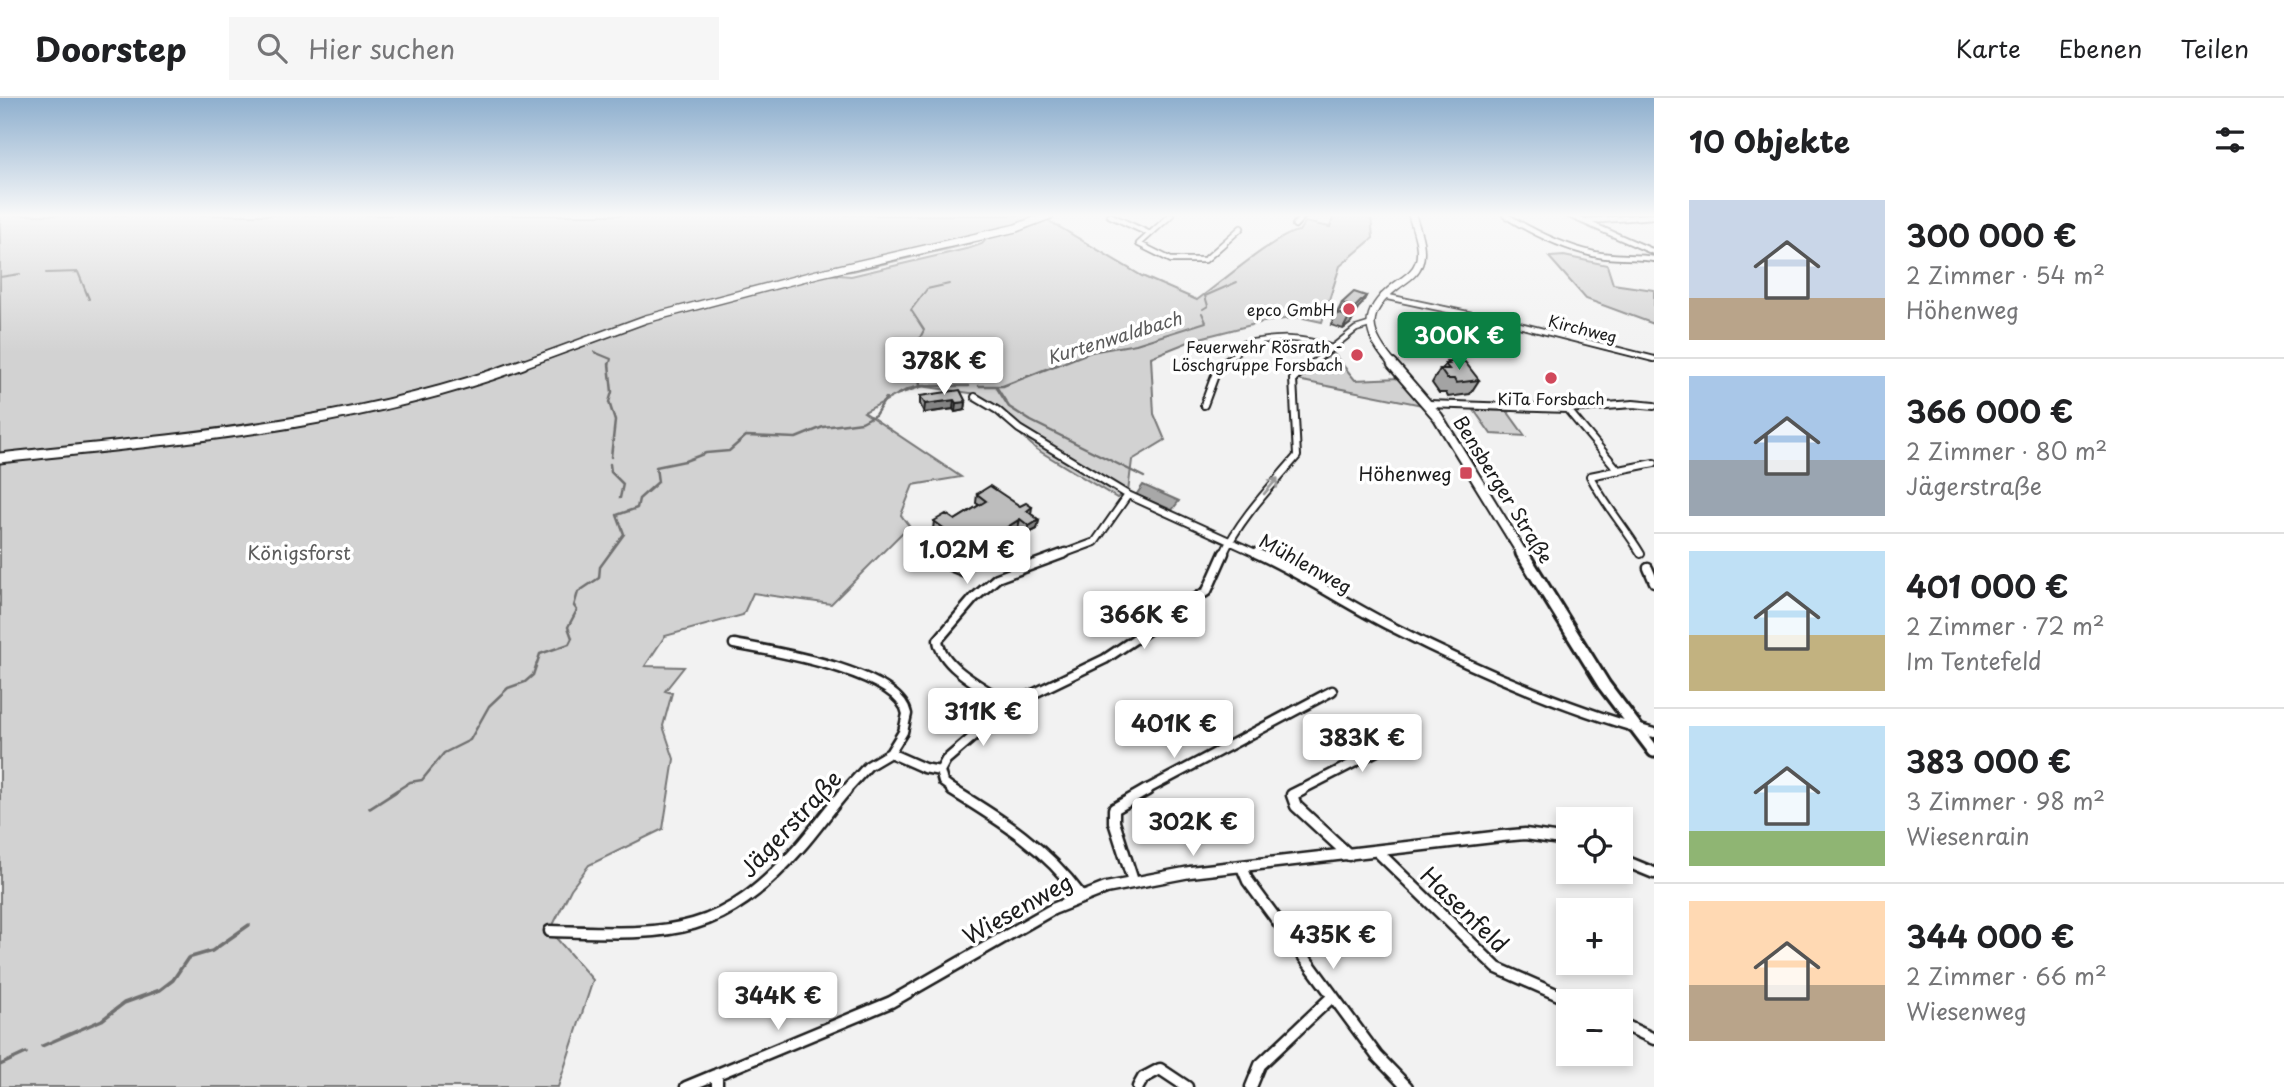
<!DOCTYPE html>
<html lang="de">
<meta charset="utf-8">
<style>
body{margin:0;font-family:"Playpen Sans",sans-serif;background:#f6f6f6;color:#202124;height:100vh;display:flex;flex-direction:column;font-size:26px;white-space:nowrap}
*{box-sizing:border-box;margin:0}
p{font-size:23px;color:#757577}
.icon{flex:none;width:38px;height:38px;fill:none;stroke:currentColor;stroke-width:2;stroke-linecap:round;stroke-linejoin:round}
.map{position:relative;flex:1;overflow:hidden}
.side{display:flex;flex-direction:column;background:#fff;width:630px}
.side>*{flex:none}
.buttons{position:absolute;left:1556px;top:709px;display:grid;gap:14px}
.buttons a{display:grid;place-items:center;width:77px;height:77px;border-radius:0px;background:#fff;box-shadow:0 4px 10px #0003;font-size:35px}
.price{position:absolute;translate:-50% -60px;padding:0 16px;border-radius:7px;background:#fff;color:#222;font-size:23px;line-height:46px;filter:drop-shadow(0 2px 4px #0008)}
.price::after{content:'';position:absolute;left:50%;top:42px;width:21px;height:16px;margin-left:-10px;background:inherit;clip-path:polygon(0 0,100% 0,50% 100%)}
.price.on{background:#0b8043;color:#fff}
ul{padding:0;list-style:none}
li{display:flex;align-items:center;gap:21px;height:175px;padding:0 35px}
li+li{border-top:2px solid #e0e0e0}
li span{display:grid;place-items:center;flex:none;width:196px;height:140px;border-radius:0px;color:#555}
li>.icon{margin-inline-start:auto}
span .icon{width:84px;height:84px;fill:#fffc;stroke-width:1}
li b{font-size:30px}
h2{display:flex;justify-content:space-between;align-items:center;height:84px;padding:0 35px;font-size:30px}
header{display:flex;align-items:center;gap:42px;box-sizing:border-box;height:98px;padding:0 35px;background:#fff;border-bottom:2px solid #e0e0e0}
header strong{font-size:33px}
nav{display:flex;gap:38px;margin-inline-start:auto;font-size:24px}
.search{width:490px;height:63px;background:#f6f6f6;display:flex;align-items:center;gap:18px;box-sizing:border-box;padding:0 24px;border-radius:0px;color:#757577;font-size:26px}
main{display:flex;flex:1;min-height:0}
.map>svg:first-child{display:block}
.green{fill:#d2d2d2;stroke:#777;stroke-width:2;fill-rule:evenodd}
.water{fill:#a8a8a8;stroke:#707070;stroke-width:2}
.lines{fill:none;stroke-linecap:round;stroke-linejoin:round}
.stream-far2{stroke:#707070;stroke-width:2}
.stream-far1{stroke:#707070;stroke-width:2.5}
.stream{stroke:#707070;stroke-width:3.5}
.street-far3-casing{stroke:#1c1c1c;stroke-width:8}
.street-far2-casing{stroke:#1c1c1c;stroke-width:10}
.street-far1-casing{stroke:#1c1c1c;stroke-width:13}
.street-casing{stroke:#1c1c1c;stroke-width:15}
.secondary-far2-casing{stroke:#1c1c1c;stroke-width:10}
.secondary-far1-casing{stroke:#1c1c1c;stroke-width:13}
.secondary-casing{stroke:#1c1c1c;stroke-width:17}
.street-far3{stroke:#fff;stroke-width:4.5}
.street-far2{stroke:#fff;stroke-width:6}
.street-far1{stroke:#fff;stroke-width:8}
.street{stroke:#fff;stroke-width:10}
.secondary-far2{stroke:#fff;stroke-width:7}
.secondary-far1{stroke:#fff;stroke-width:9}
.secondary{stroke:#fff;stroke-width:11}
.wall{fill:#a3a3a3;stroke:#1c1c1c;stroke-width:2}
.shaded-wall{fill:#848484;stroke:#1c1c1c;stroke-width:2}
.building{fill:#bdbdbd;stroke:#1c1c1c;stroke-width:2}
.oneway{stroke:#999}
.poi-dot{fill:#d1495b;stroke:#fff;stroke-width:2.5}
.labels{text-anchor:middle;dominant-baseline:central;stroke-width:7;stroke-linejoin:round;paint-order:stroke}
.far-poi-label{font-size:16px;fill:#1c1c1c;stroke:#fff;text-anchor:end}
.far-street-label{font-size:16px;fill:#1c1c1c;stroke:#fff}
.far-water-label{font-size:18px;font-style:italic;fill:#5b5b5b;stroke:#fff}
.poi-label{font-size:19px;fill:#1c1c1c;stroke:#fff;text-anchor:end}
.street-label{font-size:19px;fill:#1c1c1c;stroke:#fff}
.park-label{font-size:19px;fill:#5c5c5c;stroke:#fff}
.near-street-label{font-size:23px;fill:#1c1c1c;stroke:#fff}
</style>
<header>
<strong>Doorstep</strong>
<div class="search"><svg class="icon" aria-label="search" viewBox="0 0 24 24"><circle cx="10" cy="10" r="6"/><path d="M15 15l6 6"/></svg>Hier suchen</div>
<nav><a>Karte</a><a>Ebenen</a><a>Teilen</a></nav>
</header>
<main>
<div class="map">
<svg width="1654" height="989" viewBox="0 0 1654 989">
<rect width="100%" height="100%" fill="#f2f2f2"/>
<filter id="ink" filterUnits="userSpaceOnUse"><feTurbulence type="fractalNoise" baseFrequency=".0143" numOctaves="2"/><feDisplacementMap in="SourceGraphic" scale="14" xChannelSelector="R" yChannelSelector="G"/><feConvolveMatrix kernelMatrix="1 2 1 2 8 2 1 2 1" color-interpolation-filters="sRGB"/></filter>
<g filter="url(#ink)">
<path class="green" d="M 0,117 L 1039,117 L 1142,178 L 1197,202 C 1218,187 1278,135 1299,133 L 1305,124 L 1330,129 L 1334,117 L 1371,117 L 1373,140 L 1340,168 L 1322,224 L 1299,219 L 1263,224 L 1196,241 L 1151,259 L 1154,316 L 1165,342 L 1132,362 L 1128,394 L 1117,400 L 1036,351 L 977,296 L 920,288 L 908,291 L 864,314 L 961,379 L 913,387 L 901,417 L 909,428 L 831,506 L 753,495 L 743,517 L 665,538 L 645,568 L 684,569 L 665,593 L 672,595 L 663,628 L 674,661 L 663,731 L 589,767 L 571,791 L 550,833 L 593,882 L 558,989 L 0,989 ZM 989,138 L 982,146 L 970,150 L 851,178 L 827,176 L 853,173 L 969,146 L 977,141 Z
M 1564,158 L 1607,167 L 1613,186 L 1654,192 L 1654,226 L 1586,201 L 1549,159 Z
M 1333,255 L 1355,282 L 1399,280 L 1422,307 L 1297,282 Z
M 1474,312 L 1507,313 L 1525,338 L 1491,336 Z"/>
<path class="water" d="M 1143,387 L 1179,403 L 1172,412 L 1136,397 Z"/>
<g class="lines">
<path class="stream-far2" d="M 46,175 L 78,174 L 89,201
M 0,179 L 20,176
M 1203,211 L 1208,208 L 1205,198 L 1237,184
M 594,254 L 611,261 L 609,268
M 916,268 L 913,253 L 924,232 L 911,212 L 927,191 L 949,186
M 1055,268 L 1091,254 L 1136,246 L 1206,224 L 1202,215"/>
<path class="stream-far1" d="M 609,266 L 612,294 L 609,304 L 615,323 L 611,359
M 916,266 L 920,287
M 979,288 L 1003,288 L 1059,266
M 997,290 L 1009,309 L 1031,323 L 1144,379
M 898,296 L 923,288 L 969,288
M 610,366 L 611,374 L 623,386 L 620,400
M 396,693 L 410,684 L 422,682 L 444,655 L 470,642 L 489,608 L 508,590 L 525,584 L 533,577 L 540,556 L 569,546 L 572,540 L 568,529 L 577,512 L 574,508 L 578,494 L 599,480 L 600,469 L 624,436 L 617,417 L 637,410 L 639,401 L 658,384 L 656,369 L 685,363 L 706,355 L 729,353 L 746,338 L 796,340 L 823,329 L 862,324 L 875,317 L 886,300"/>
<path class="stream" d="M 370,710 L 398,692
M 42,948 L 102,922 L 124,905 L 160,892 L 173,882 L 188,860 L 212,853 L 249,827
M 0,967 L 26,955"/>
<defs>
<path id="street-far3" d="M 1109,117 L 1150,136
M 1171,117 L 1139,146 L 1171,162 L 1205,162 L 1241,130
M 1505,117 C 1532,134 1563,149 1594,156 C 1611,160 1635,158 1654,161
M 1569,117 L 1654,154
M 1588,123 L 1654,118
M 1295,127 L 1304,117
M 1383,198 L 1519,227 L 1654,261
M 1219,268 L 1235,256 L 1242,246 C 1274,240 1301,237 1332,250
M 1309,268 L 1356,231 L 1369,227"/>
<path id="street-far2" d="M 975,299 L 997,312 L 1019,331 L 1128,397 L 1260,457
M 1428,306 L 1567,311 L 1633,306 L 1654,308
M 1204,307 L 1218,269 L 1221,266
M 1567,311 L 1619,373
M 1641,456 C 1625,429 1604,406 1590,378 L 1654,365
M 1060,457 L 1095,444 L 1128,397
M 1223,457 C 1240,420 1271,389 1297,358 L 1293,281 L 1311,266"/>
<path id="street-far1" d="M 1256,455 C 1303,476 1346,506 1392,529 C 1476,572 1563,610 1654,635
M 1648,470 L 1654,484
M 734,546 C 771,553 899,573 907,616 L 903,634 L 890,655 L 924,670 L 940,673
M 1010,607 C 988,592 941,570 938,542 L 974,500 L 997,480 L 1065,455
M 940,673 L 946,662 L 1010,607 L 1105,561 L 1207,493 L 1224,455
M 940,673 L 943,684 L 955,693
M 845,693 L 868,668 L 890,655
M 1144,693 L 1332,593
M 1299,693 L 1408,637"/>
<path id="street" d="M 952,692 C 1001,722 1046,750 1080,797
M 1302,692 L 1292,697 L 1296,708 L 1349,757
M 1377,753 L 1497,870 L 1572,903
M 1620,761 L 1654,775
M 1242,769 L 1248,783 L 1377,958 L 1407,989
M 1133,783 L 1114,724 L 1114,711 L 1147,692
M 550,833 C 667,836 717,843 799,750 C 816,731 830,710 846,692
M 1620,925 L 1654,941
M 717,976 L 717,989
M 686,989 L 891,904 L 1053,811 L 1106,790 L 1190,774 L 1502,738 L 1525,736 L 1568,742
M 1138,989 L 1143,980 L 1160,971 L 1187,989
M 1251,989 L 1260,967 L 1333,898"/>
<path id="secondary-far2" d="M 518,268 L 646,221 L 817,176 L 1016,130 L 1050,117
M 1394,268 C 1366,236 1360,216 1396,188 C 1405,181 1415,176 1419,165 C 1424,150 1416,131 1412,117"/>
<path id="secondary-far1" d="M 1392,266 L 1438,319 L 1523,457
M 0,360 C 175,341 356,328 523,266"/>
<path id="secondary" d="M 1522,455 L 1604,587 L 1654,653"/>
</defs>
<use href="#street-far3" class="street-far3-casing"/>
<use href="#street-far2" class="street-far2-casing"/>
<use href="#street-far1" class="street-far1-casing"/>
<use href="#street" class="street-casing"/>
<use href="#secondary-far2" class="secondary-far2-casing"/>
<use href="#secondary-far1" class="secondary-far1-casing"/>
<use href="#secondary" class="secondary-casing"/>
<use href="#street-far3" class="street-far3"/>
<use href="#street-far2" class="street-far2"/>
<use href="#street-far1" class="street-far1"/>
<use href="#street" class="street"/>
<use href="#secondary-far2" class="secondary-far2"/>
<use href="#secondary-far1" class="secondary-far1"/>
<use href="#secondary" class="secondary"/>
</g>
<path class="wall" d="M 1366,198 L 1362,206 L 1356,212 L 1351,225 L 1343,231 L 1331,227 L 1342,205 Z
M 1447,264 L 1479,282 L 1470,296 L 1448,299 L 1446,295 L 1439,295 L 1432,285 L 1440,271 L 1442,271 Z
M 920,298 L 966,304 L 965,312 L 955,314 L 953,311 L 924,315 L 920,306 Z
M 977,396 L 1020,408 L 1032,409 L 1031,416 L 1039,422 L 1037,431 L 1027,436 L 1018,430 L 1011,434 L 1015,438 L 1013,447 L 1006,451 L 997,447 L 967,471 L 963,479 L 948,473 L 935,462 L 936,454 L 951,444 L 933,431 L 934,423 L 955,422 L 979,407 L 976,405 Z"/>
<path class="shaded-wall" d="M 1366,198 L 1362,206 L 1350,218 L 1354,210 Z
M 1357,212 L 1351,225 L 1343,231 L 1349,219 Z
M 954,302 L 953,311 L 924,315 L 925,306 Z
M 966,304 L 965,312 L 955,314 L 956,305 Z
M 1020,421 L 1018,430 L 1005,438 L 1006,430 Z
M 1039,422 L 1037,431 L 1027,436 L 1029,428 Z
M 1015,438 L 1013,447 L 1006,451 L 1008,443 Z
M 999,439 L 997,447 L 967,471 L 963,479 L 964,470 L 968,462 Z"/>
<path class="building" d="M 1354,194 L 1366,198 L 1354,210 L 1342,205 Z
M 1345,208 L 1357,212 L 1349,219 L 1337,215 Z
M 1447,264 L 1465,264 L 1479,282 L 1456,285 L 1454,281 L 1447,281 L 1440,271 L 1449,271 L 1445,266 L 1449,266 Z
M 960,292 L 966,304 L 956,305 L 954,302 L 925,306 L 920,298 Z
M 990,388 L 1020,408 L 1026,405 L 1032,409 L 1027,413 L 1039,422 L 1029,428 L 1020,421 L 1006,430 L 1015,438 L 1008,443 L 999,439 L 968,462 L 964,470 L 949,464 L 936,454 L 957,440 L 934,423 L 946,416 L 955,422 L 986,403 L 977,396 Z"/>
<defs><path id="oneway-shaft" d="M-6 0H5M1.5-3L5.5 0L1.5 3" fill="none" stroke-width="1.6" stroke-linecap="round" stroke-linejoin="round" transform="scale(1.75)"/></defs>
<use class="oneway" href="#oneway-shaft" transform="translate(1271 388) rotate(-49)"/>
</g>
<linearGradient id="sky" x2="0" y2="1"><stop stop-color="#8eafce"/><stop offset="0.46" stop-color="#f9f9f9"/><stop offset="1" stop-color="#f9f9f9" stop-opacity="0"/></linearGradient>
<rect width="1654" height="255" fill="url(#sky)"/>
<g class="poi-dot">
<circle cx="1349" cy="211" r="7"/>
<circle cx="1357" cy="257" r="7"/>
<circle cx="1551" cy="280" r="7"/>
<rect x="1459" y="368" width="14" height="14" rx="3.5"/>
</g>
<g class="labels">
<g class="far-poi-label">
<text x="1335" y="211">epco GmbH</text>
<text x="1343" y="248">Feuerwehr Rösrath -<tspan x="1343" dy="18">Löschgruppe Forsbach</tspan></text>
<text x="1551" y="300" text-anchor="middle">KiTa Forsbach</text>
</g>
<g class="far-street-label">
<text transform="translate(1583 230) rotate(14)">Kirchweg</text>
</g>
<g class="far-water-label">
<text transform="translate(1114 239) rotate(-17)">Kurtenwaldbach</text>
</g>
<g class="poi-label">
<text x="1452" y="375">Höhenweg</text>
</g>
<g class="street-label">
<text transform="translate(1504 391) rotate(58)">Bensberger Straße</text>
<text transform="translate(1306 465) rotate(29)">Mühlenweg</text>
</g>
<g class="park-label">
<text x="299" y="454">Königsforst</text>
</g>
<g class="near-street-label">
<text transform="translate(790 725) rotate(-47)">Jägerstraße</text>
<text transform="translate(1017 810) rotate(-29)">Wiesenweg</text>
<text transform="translate(1465 811) rotate(44)">Hasenfeld</text>
</g>
</g>
</svg>
<div class="buttons">
<a><svg class="icon" aria-label="locate" viewBox="0 0 24 24"><circle cx="12" cy="12" r="6"/><path d="M12 2v4M12 18v4M2 12h4M18 12h4"/></svg></a>
<a>+</a>
<a>−</a>
</div>
<b class="price on" style="left:1459px;top:274px">300K €</b>
<b class="price" style="left:944px;top:299px">378K €</b>
<b class="price" style="left:967px;top:488px">1.02M €</b>
<b class="price" style="left:1144px;top:553px">366K €</b>
<b class="price" style="left:983px;top:650px">311K €</b>
<b class="price" style="left:1174px;top:662px">401K €</b>
<b class="price" style="left:1362px;top:676px">383K €</b>
<b class="price" style="left:1193px;top:760px">302K €</b>
<b class="price" style="left:1333px;top:873px">435K €</b>
<b class="price" style="left:778px;top:934px">344K €</b>
</div>
<section class="side">
<h2>10 Objekte<svg class="icon" aria-label="filters" viewBox="0 0 24 24"><path d="M4 7h16M4 17h16"/><circle cx="9" cy="7" r="2"/><circle cx="15" cy="17" r="2"/></svg></h2>
<ul>
<li><span style="background:linear-gradient(#c9d6e8 70%,#b9a48a 0)"><svg class="icon" aria-label="home" viewBox="0 0 24 24"><path d="M3 11l9-7 9 7M6 9v11h12V9"/></svg></span><div><b>300 000 €</b><p>2 Zimmer · 54 m²</p><p>Höhenweg</p></div></li>
<li><span style="background:linear-gradient(#a9c7e8 60%,#9aa5b1 0)"><svg class="icon" aria-label="home" viewBox="0 0 24 24"><path d="M3 11l9-7 9 7M6 9v11h12V9"/></svg></span><div><b>366 000 €</b><p>2 Zimmer · 80 m²</p><p>Jägerstraße</p></div></li>
<li><span style="background:linear-gradient(#bfe0f5 60%,#c2b280 0)"><svg class="icon" aria-label="home" viewBox="0 0 24 24"><path d="M3 11l9-7 9 7M6 9v11h12V9"/></svg></span><div><b>401 000 €</b><p>2 Zimmer · 72 m²</p><p>Im Tentefeld</p></div></li>
<li><span style="background:linear-gradient(#bfe0f5 75%,#8fb573 0)"><svg class="icon" aria-label="home" viewBox="0 0 24 24"><path d="M3 11l9-7 9 7M6 9v11h12V9"/></svg></span><div><b>383 000 €</b><p>3 Zimmer · 98 m²</p><p>Wiesenrain</p></div></li>
<li><span style="background:linear-gradient(#ffd9b3 60%,#b9a48a 0)"><svg class="icon" aria-label="home" viewBox="0 0 24 24"><path d="M3 11l9-7 9 7M6 9v11h12V9"/></svg></span><div><b>344 000 €</b><p>2 Zimmer · 66 m²</p><p>Wiesenweg</p></div></li>
</ul>
</section>
</main>
